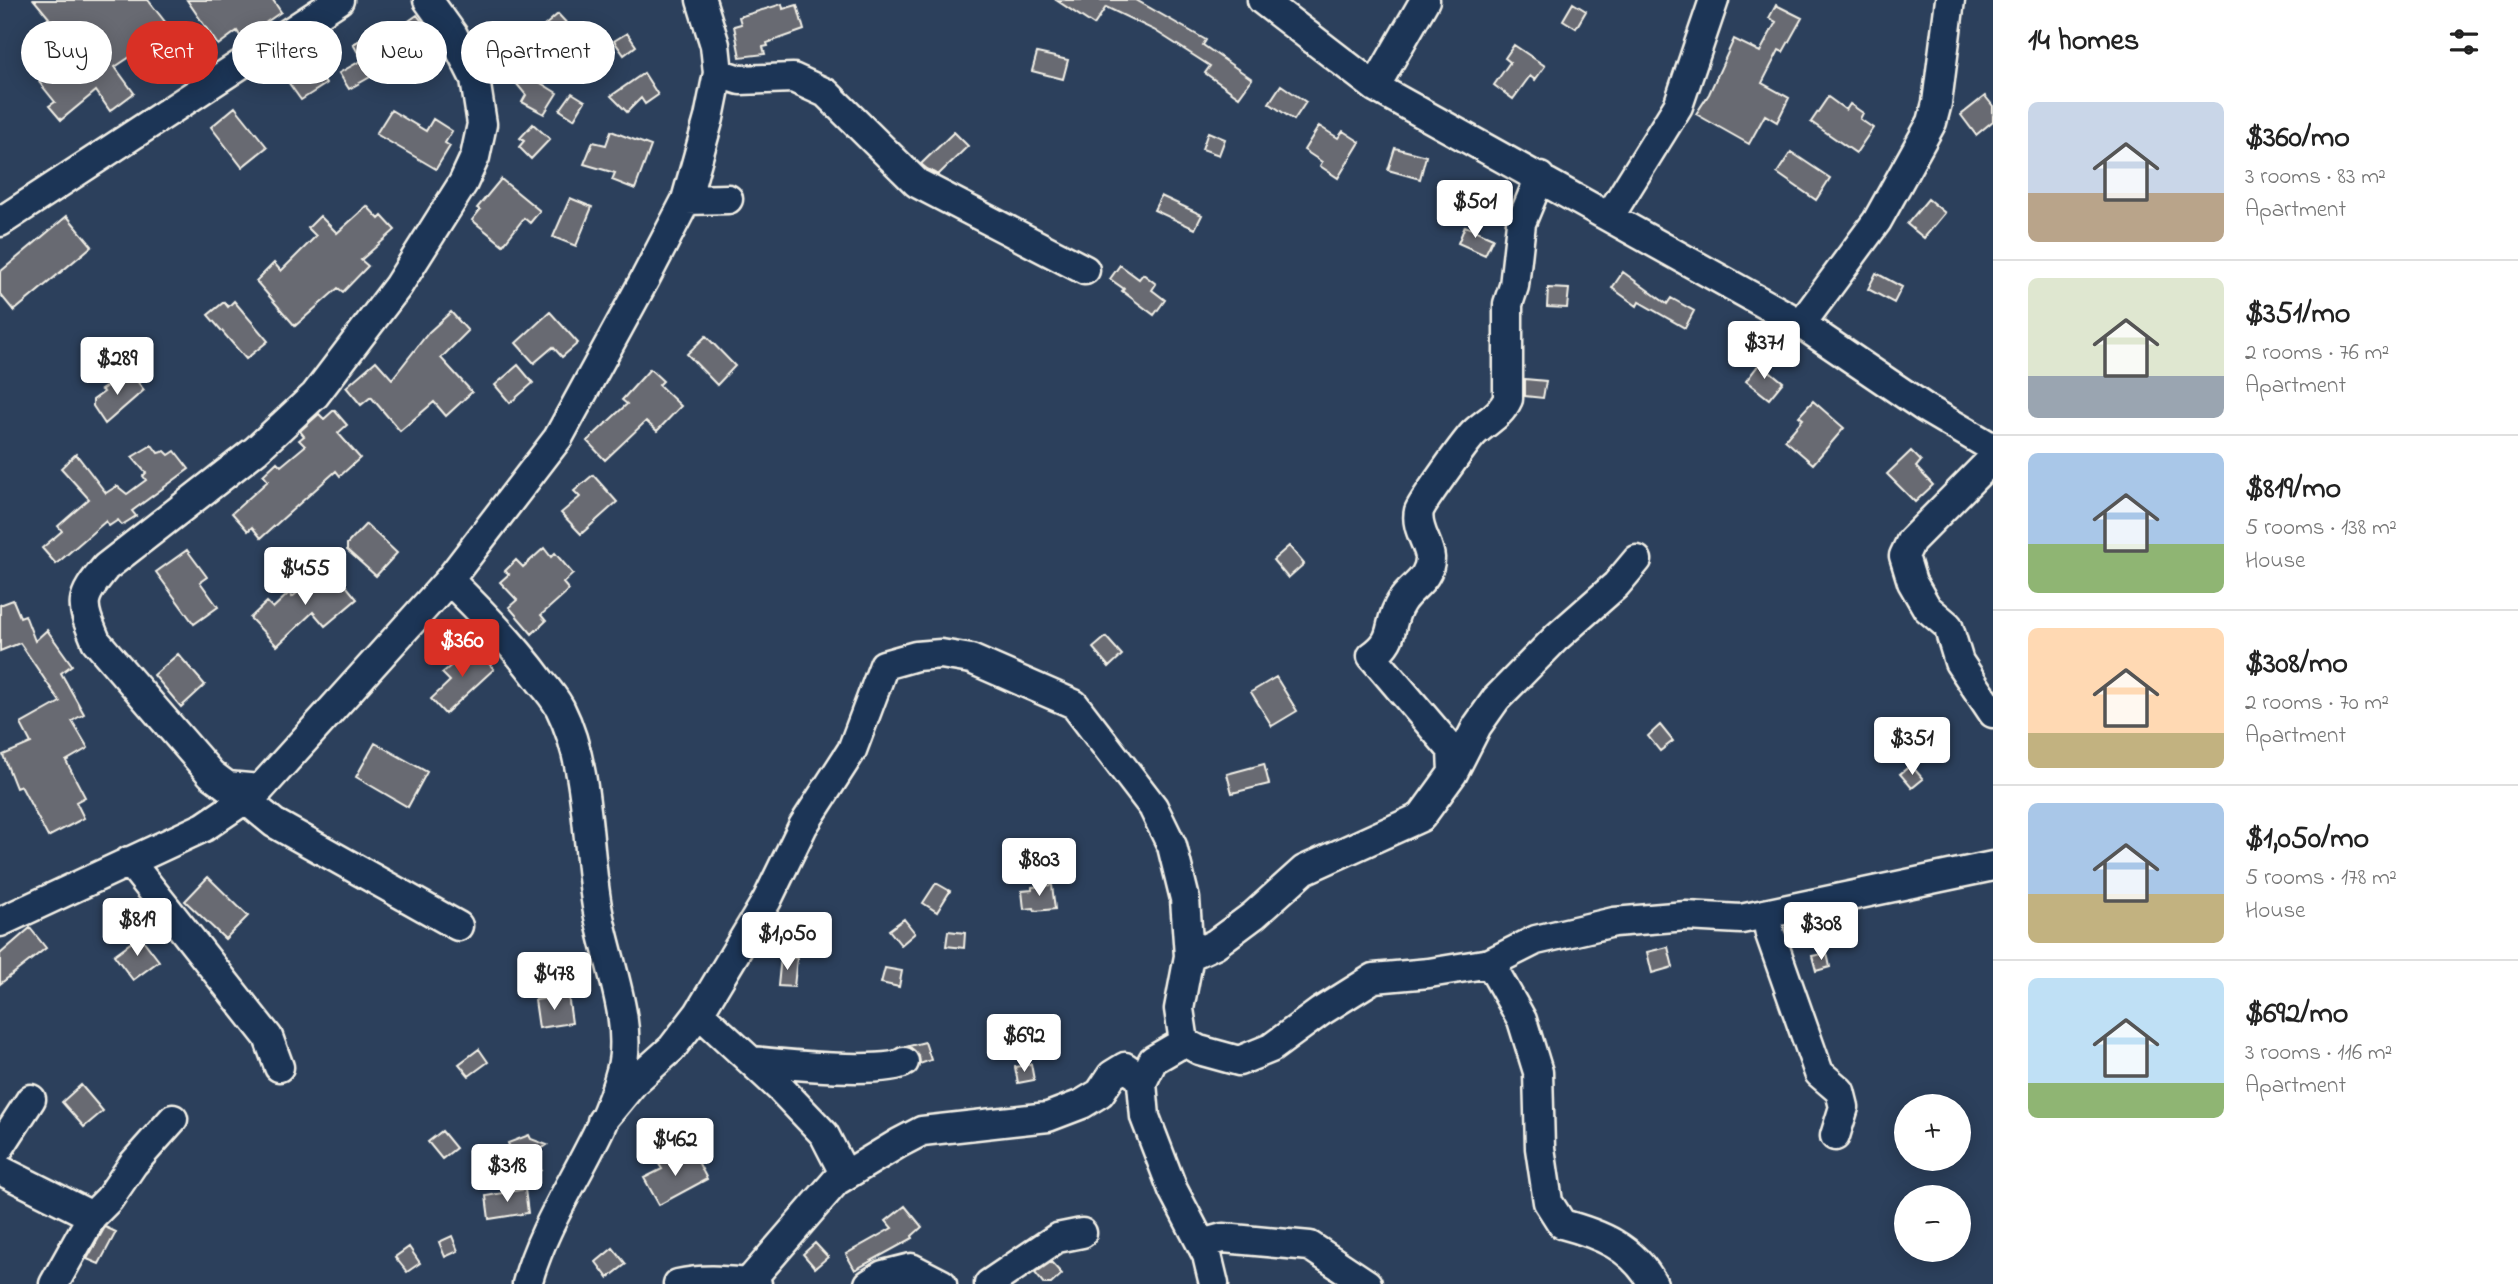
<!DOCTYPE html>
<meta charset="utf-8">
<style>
body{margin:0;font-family:"Indie Flower",sans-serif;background:#f2f2f2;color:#222;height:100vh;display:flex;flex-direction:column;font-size:26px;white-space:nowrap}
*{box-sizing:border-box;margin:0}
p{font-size:23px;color:#767676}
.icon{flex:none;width:38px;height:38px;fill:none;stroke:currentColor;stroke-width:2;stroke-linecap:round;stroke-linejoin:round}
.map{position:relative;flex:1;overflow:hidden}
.drawer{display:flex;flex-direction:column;background:#fff;width:525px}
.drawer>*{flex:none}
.hud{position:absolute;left:21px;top:21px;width:665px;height:63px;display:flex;gap:14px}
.buttons{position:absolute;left:1894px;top:1094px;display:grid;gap:14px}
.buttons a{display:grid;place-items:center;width:77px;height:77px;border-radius:50%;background:#fff;box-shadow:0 4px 18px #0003;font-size:35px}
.price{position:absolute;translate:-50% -60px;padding:0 16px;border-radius:7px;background:#fff;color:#222;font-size:23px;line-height:46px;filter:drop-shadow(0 2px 4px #0008)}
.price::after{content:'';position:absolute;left:50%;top:42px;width:21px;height:16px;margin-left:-10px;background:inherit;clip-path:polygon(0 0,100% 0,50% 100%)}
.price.active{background:#d93025;color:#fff}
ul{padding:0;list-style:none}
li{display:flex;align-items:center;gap:21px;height:175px;padding:0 35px}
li+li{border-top:2px solid #e0e0e0}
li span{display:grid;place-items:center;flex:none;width:196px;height:140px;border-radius:10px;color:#555}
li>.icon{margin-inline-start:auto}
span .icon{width:84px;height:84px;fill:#fffc;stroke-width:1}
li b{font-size:30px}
h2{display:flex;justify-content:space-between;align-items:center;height:84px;padding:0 35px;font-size:30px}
.tag{padding:0 24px;border-radius:32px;background:#fff;box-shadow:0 4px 18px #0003;font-size:24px;line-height:63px}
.tag.active{background:#d93025;color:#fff}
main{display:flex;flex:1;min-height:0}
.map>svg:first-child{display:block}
.building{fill:#686a72;stroke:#f4f1e8;stroke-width:2}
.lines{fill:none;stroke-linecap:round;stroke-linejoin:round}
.minor-casing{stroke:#f4f1e8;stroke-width:33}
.minor{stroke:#1d3557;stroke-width:28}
</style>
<main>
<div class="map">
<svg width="1993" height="1284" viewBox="0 0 1993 1284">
<rect width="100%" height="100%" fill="#2c405c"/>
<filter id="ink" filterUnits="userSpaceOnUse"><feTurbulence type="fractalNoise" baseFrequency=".0143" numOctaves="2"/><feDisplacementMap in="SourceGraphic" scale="14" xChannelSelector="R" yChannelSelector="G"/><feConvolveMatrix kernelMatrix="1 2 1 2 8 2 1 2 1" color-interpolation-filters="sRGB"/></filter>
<g filter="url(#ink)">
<path class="building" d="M 34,0 L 148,0 L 187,50 L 159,72 L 142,49 L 115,67 L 134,93 L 110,111 L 96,91 L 61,120 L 49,106 L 55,102 L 39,82 L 69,57 L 42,24 L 49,18 Z
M 187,0 L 273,0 L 281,12 L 242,39 L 237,31 L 218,45 Z
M 1056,0 L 1136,0 L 1206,40 L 1203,45 L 1252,79 L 1239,97 L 1205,73 L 1210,66 L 1154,30 L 1106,7 L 1094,25 Z
M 1573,3 L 1586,11 L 1576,28 L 1563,20 Z
M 782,4 L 783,9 L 797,5 L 804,30 L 767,43 L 768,46 L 763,47 L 765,54 L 740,57 L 734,26 L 741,24 L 739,17 Z
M 1776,5 L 1802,18 L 1783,52 L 1779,50 L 1762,83 L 1789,98 L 1777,122 L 1765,115 L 1749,144 L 1696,114 L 1709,94 L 1734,39 L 1760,52 L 1776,22 L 1769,18 Z
M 558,14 L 573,30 L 558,43 L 544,26 Z
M 417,15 L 434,37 L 431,39 L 442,53 L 407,78 L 427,45 L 349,89 L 339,73 L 362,60 L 353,44 L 382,28 L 386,37 Z
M 627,33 L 636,46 L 624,55 L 614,41 Z
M 509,40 L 531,66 L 523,72 L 557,93 L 544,114 L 522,102 L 526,95 L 492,54 Z
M 1514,45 L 1545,66 L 1535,80 L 1530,76 L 1513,99 L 1494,85 L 1510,62 L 1505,58 Z
M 1037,53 L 1068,60 L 1063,79 L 1032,71 Z
M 314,66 L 326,84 L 301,100 L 286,79 L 298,70 L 302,75 Z
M 644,73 L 658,95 L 645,104 L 641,98 L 627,112 L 611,96 Z
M 1281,85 L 1306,102 L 1294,120 L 1269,103 Z
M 572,93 L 585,101 L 574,119 L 560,110 Z
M 1985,96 L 1993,106 L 1993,121 L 1976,135 L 1961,115 Z
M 1828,97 L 1846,110 L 1850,104 L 1863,113 L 1860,119 L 1873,128 L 1856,153 L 1811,122 Z
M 235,107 L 267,147 L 242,167 L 211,127 Z
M 391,110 L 426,131 L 433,119 L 452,131 L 445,143 L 450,146 L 436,169 L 376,134 Z
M 533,124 L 550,139 L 531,159 L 519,147 L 524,141 L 520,138 Z
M 1319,126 L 1338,138 L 1343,131 L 1360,142 L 1338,178 L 1320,166 L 1322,162 L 1304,150 Z
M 611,131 L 651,146 L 635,189 L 612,180 L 615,173 L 584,164 L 593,142 L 606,145 Z
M 954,132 L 968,146 L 938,175 L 927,169 L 921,164 Z
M 1208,132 L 1225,139 L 1219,155 L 1202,149 Z
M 1395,148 L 1426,156 L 1420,179 L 1388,170 Z
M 1791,152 L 1830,178 L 1816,200 L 1777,173 Z
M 501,179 L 540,211 L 530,223 L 524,218 L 503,245 L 472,220 L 480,210 L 477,208 Z
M 1161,196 L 1202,215 L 1195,229 L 1154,210 Z
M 570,198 L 592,207 L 576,246 L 553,237 Z
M 1928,199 L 1945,213 L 1924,238 L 1907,224 Z
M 367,206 L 379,219 L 382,216 L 395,230 L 361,260 L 368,266 L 343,292 L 338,288 L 295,326 L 256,281 L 274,263 L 281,271 L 316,236 L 308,228 L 320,216 L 337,233 Z
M 67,216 L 92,246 L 14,311 L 0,294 L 0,272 Z
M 1465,226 L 1493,238 L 1485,255 L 1458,243 Z
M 1120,265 L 1139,279 L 1143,274 L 1156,284 L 1152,290 L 1165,300 L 1154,315 L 1122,291 L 1124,289 L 1110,279 Z
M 1623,272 L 1667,304 L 1671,298 L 1694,311 L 1685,328 L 1639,302 L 1637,306 L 1612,288 Z
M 1876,273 L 1902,287 L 1894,303 L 1868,289 Z
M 1548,288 L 1569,289 L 1567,308 L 1547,307 Z
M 234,301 L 268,341 L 246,359 L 208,315 L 224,302 L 228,307 Z
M 451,312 L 468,331 L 441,358 L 472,392 L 446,416 L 434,402 L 400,431 L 371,397 L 361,405 L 346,387 L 376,361 L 392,379 L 429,332 Z
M 550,312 L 578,343 L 562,357 L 553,347 L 534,363 L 516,343 Z
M 706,336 L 735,366 L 717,385 L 687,354 Z
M 1760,363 L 1783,382 L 1769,399 L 1746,381 Z
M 518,365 L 533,383 L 510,403 L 495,385 Z
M 650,369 L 663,381 L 659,385 L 681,406 L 657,431 L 646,421 L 605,460 L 587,441 L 627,404 L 622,400 Z
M 129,371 L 144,390 L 105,424 L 93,406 L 93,400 L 104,392 L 101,390 Z
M 1525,379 L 1546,381 L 1543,398 L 1525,396 Z
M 1813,401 L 1844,428 L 1813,464 L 1785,440 L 1803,419 L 1799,416 Z
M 334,410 L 347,425 L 338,433 L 360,458 L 340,476 L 336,471 L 261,538 L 252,527 L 248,531 L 232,513 L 268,481 L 263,475 L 277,462 L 281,466 L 305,446 L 299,440 L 304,436 L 300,431 L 319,414 L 324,419 Z
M 152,445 L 158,453 L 165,451 L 169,455 L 175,451 L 189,469 L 132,511 L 136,516 L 122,525 L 118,520 L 109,526 L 106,521 L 56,564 L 42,548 L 62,531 L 58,526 L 89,499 L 61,468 L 76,454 L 106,493 L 117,486 L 127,494 L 146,480 L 143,476 L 146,473 L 132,457 Z
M 1911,451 L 1921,461 L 1916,467 L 1933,485 L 1915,502 L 1887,474 Z
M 593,475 L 617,502 L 581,534 L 561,513 L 580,497 L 574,491 Z
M 366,524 L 397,553 L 376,576 L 347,550 L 347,544 Z
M 1289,546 L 1304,564 L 1288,578 L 1273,560 Z
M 544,548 L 551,557 L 555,553 L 573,574 L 563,583 L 569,590 L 541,615 L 546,621 L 532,634 L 509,607 L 517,600 L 500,582 L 509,574 L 505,571 L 516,560 L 523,567 Z
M 187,550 L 207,577 L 200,582 L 218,607 L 194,624 L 156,572 Z
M 333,570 L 357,599 L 325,626 L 313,612 L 277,646 L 250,618 L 267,602 L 273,608 L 289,593 L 292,597 L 317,576 L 321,580 Z
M 13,600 L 20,617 L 25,615 L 35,641 L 47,630 L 72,665 L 61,673 L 84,714 L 72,721 L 88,748 L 66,761 L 85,797 L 76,802 L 84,818 L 48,837 L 21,786 L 16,788 L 3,755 L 31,743 L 21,724 L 60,702 L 20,643 L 0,651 L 0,605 Z
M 1106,637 L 1122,655 L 1109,667 L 1093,648 Z
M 474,647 L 494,669 L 445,714 L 431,699 L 450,681 L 442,673 Z
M 178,654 L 205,685 L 181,707 L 154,675 Z
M 1276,677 L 1297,711 L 1272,726 L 1251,692 Z
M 1660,725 L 1673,741 L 1660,751 L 1648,736 Z
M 375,743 L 427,772 L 408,807 L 356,777 Z
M 1264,764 L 1269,784 L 1232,793 L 1227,774 Z
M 1911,765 L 1923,779 L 1912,788 L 1900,774 Z
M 1041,839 L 1043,855 L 1009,859 L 1008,843 Z
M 208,877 L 248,916 L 225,939 L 185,901 Z
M 936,883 L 950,891 L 937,912 L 923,903 Z
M 1052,885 L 1055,909 L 1035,911 L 1034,908 L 1024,909 L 1022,891 L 1032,890 L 1032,887 Z
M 904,919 L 915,933 L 901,945 L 889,930 Z
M 30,928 L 46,948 L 0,984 L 0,954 Z
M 948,931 L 965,933 L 964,948 L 946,946 Z
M 140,936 L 159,961 L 133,980 L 114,955 Z
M 1668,947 L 1673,967 L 1652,973 L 1647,952 Z
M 1827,953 L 1830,967 L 1816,971 L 1812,956 Z
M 781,956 L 797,958 L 794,987 L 778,986 Z
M 885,968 L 902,971 L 899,987 L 881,983 Z
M 568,995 L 572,1023 L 539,1028 L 535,1000 Z
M 925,1042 L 931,1060 L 920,1064 L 919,1056 L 909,1046 Z
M 479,1049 L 488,1062 L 469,1076 L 459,1064 Z
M 1031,1064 L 1034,1080 L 1018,1083 L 1015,1067 Z
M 81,1085 L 103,1111 L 84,1127 L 62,1102 Z
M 442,1131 L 456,1148 L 442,1159 L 428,1142 Z
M 529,1135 L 531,1139 L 547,1145 L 531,1156 L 541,1170 L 516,1188 L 505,1161 L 514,1158 L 508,1143 Z
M 693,1152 L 707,1179 L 659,1205 L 644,1178 L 662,1169 L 659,1164 L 675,1155 L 677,1160 Z
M 525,1189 L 528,1213 L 489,1219 L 486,1196 Z
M 905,1206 L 922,1227 L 912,1236 L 913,1238 L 855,1270 L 846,1254 L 892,1228 L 886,1221 Z
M 105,1227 L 116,1232 L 99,1264 L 87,1259 Z
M 452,1236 L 458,1251 L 445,1257 L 439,1242 Z
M 815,1243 L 828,1257 L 815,1268 L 803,1254 Z
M 409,1247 L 420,1263 L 407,1272 L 395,1257 Z
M 613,1248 L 626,1264 L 608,1278 L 596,1262 Z
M 1051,1262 L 1062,1274 L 1051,1284 L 1044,1284 L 1035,1273 Z"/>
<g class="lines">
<defs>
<path id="minor" d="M 428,0 L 453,35 L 475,79 L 482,124 L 475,157 L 463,183 L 398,286 L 315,395 L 256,450 L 106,567 C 79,599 80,603 96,641 L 211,774 L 227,786 L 260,789 L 449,580 L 558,438 L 646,277 L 686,200 L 709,118 L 718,73 L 715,45 L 701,0
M 1262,0 L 1375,87 L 1801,324 L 1925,408 L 1993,448
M 718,73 L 740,80 L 793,78 L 826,93 L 917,183 L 1085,270
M 1375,87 L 1425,0
M 686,200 L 728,199
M 1609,217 L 1678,106 L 1714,0
M 0,222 L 339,0
M 1801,324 L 1877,221 L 1932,122 L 1937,103 L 1950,0
M 1993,458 L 1911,541 L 1904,556 L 1912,582 L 1927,608 L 1948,626 L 1959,662 L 1993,713
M 449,580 C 482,612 514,645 541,682 C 548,690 555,699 560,708 C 589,766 586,837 596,900 C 603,953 635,1019 621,1071 C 602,1146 547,1209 527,1284
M 1453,773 L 1452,750 L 1372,656 C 1398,638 1386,625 1401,602 C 1411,586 1430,580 1430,558 C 1429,543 1415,528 1419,511 C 1421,504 1467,439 1475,432 C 1488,420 1500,416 1508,399 L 1508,304 L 1514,286 L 1521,223 L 1540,177
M 245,799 L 274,823 L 458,926
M 129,861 L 268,1037 L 279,1067
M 1766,914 L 1770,934 L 1819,1073 L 1840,1091 L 1844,1107 L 1835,1136
M 0,922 L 204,827 L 260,789
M 1189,956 L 1215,944 L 1254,915 L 1304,870 L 1421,817 L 1453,773 L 1477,726 L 1496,699 L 1557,637 L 1616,585 L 1637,560
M 1490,963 L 1522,1020 L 1538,1072 L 1540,1148 L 1548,1202 L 1562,1224 C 1600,1234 1633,1247 1653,1284
M 699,1013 L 781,1089 L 824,1134 L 845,1175
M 1184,1042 L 1153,1060 L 1142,1083 L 1145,1117 L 1173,1190 L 1207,1255 L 1214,1284
M 752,1061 C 780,1064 885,1075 904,1062
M 602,1121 L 634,1082 L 672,1048 L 699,1013 L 767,900 L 803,826 L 852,750 L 884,665 L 916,656 L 941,654 L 971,659 L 1074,704 L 1153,807 L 1172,846 L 1185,899 L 1189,956 L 1179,1009 L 1184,1042 L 1199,1050 L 1239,1061 L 1271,1048 L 1320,1012 L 1374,978 L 1429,973 L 1490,963 L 1536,940 L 1614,922 L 1686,916 L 1741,919 L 1993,866
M 0,1147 L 31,1099
M 0,1170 L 92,1216
M 1201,1244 L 1223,1238 L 1310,1246 L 1367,1284
M 748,1283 L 836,1181 L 899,1143 L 922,1131 L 1048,1117 L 1082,1104 L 1100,1093 L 1112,1075 L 1125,1067 L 1138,1076 L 1142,1083
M 54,1284 L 92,1216 L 109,1199 L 133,1164 L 173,1119
M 678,1284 C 704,1278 732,1281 757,1284
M 869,1284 L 883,1275 L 911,1268 L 942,1284
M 989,1284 L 1057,1238 L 1082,1233"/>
</defs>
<use href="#minor" class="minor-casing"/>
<use href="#minor" class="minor"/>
</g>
</g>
</svg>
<div class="buttons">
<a>+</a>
<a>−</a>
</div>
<b class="price" style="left:1475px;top:240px">$501</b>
<b class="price" style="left:1764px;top:381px">$371</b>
<b class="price" style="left:117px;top:397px">$289</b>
<b class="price" style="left:305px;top:607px">$455</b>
<b class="price active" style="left:462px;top:679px">$360</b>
<b class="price" style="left:1912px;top:777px">$351</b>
<b class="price" style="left:1039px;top:898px">$803</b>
<b class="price" style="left:137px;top:958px">$819</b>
<b class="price" style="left:1821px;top:962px">$308</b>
<b class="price" style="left:787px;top:972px">$1,050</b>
<b class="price" style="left:554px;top:1012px">$478</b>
<b class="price" style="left:1024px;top:1074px">$692</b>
<b class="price" style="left:675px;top:1178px">$462</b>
<b class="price" style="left:507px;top:1204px">$318</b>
<div class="hud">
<a class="tag">Buy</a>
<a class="tag active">Rent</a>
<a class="tag">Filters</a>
<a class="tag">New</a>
<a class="tag">Apartment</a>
</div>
</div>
<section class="drawer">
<h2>14 homes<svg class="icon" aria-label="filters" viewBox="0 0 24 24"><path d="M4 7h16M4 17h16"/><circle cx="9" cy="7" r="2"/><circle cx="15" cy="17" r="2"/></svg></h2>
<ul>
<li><span style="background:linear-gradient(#c9d6e8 65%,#b9a48a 0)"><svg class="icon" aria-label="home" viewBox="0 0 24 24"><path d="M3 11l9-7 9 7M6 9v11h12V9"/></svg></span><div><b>$360/mo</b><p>3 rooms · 83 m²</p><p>Apartment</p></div></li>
<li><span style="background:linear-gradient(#dfe7d0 70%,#9aa5b1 0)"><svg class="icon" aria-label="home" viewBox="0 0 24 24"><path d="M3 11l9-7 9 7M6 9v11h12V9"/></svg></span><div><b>$351/mo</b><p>2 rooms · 76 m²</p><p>Apartment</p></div></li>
<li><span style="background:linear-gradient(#a9c7e8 65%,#8fb573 0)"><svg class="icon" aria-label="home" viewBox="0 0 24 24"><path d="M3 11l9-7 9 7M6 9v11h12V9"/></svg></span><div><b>$819/mo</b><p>5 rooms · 138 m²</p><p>House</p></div></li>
<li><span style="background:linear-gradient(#ffd9b3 75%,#c2b280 0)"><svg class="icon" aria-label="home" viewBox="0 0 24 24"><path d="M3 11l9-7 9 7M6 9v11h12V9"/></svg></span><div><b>$308/mo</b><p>2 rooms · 70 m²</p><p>Apartment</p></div></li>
<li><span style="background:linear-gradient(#a9c7e8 65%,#c2b280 0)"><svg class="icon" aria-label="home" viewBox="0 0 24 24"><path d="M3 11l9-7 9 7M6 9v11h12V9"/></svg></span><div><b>$1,050/mo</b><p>5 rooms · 178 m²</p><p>House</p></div></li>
<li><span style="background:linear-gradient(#bfe0f5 75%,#8fb573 0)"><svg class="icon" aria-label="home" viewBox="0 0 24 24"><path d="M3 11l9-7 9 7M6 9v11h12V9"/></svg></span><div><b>$692/mo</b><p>3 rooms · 116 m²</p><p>Apartment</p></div></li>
</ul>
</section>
</main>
